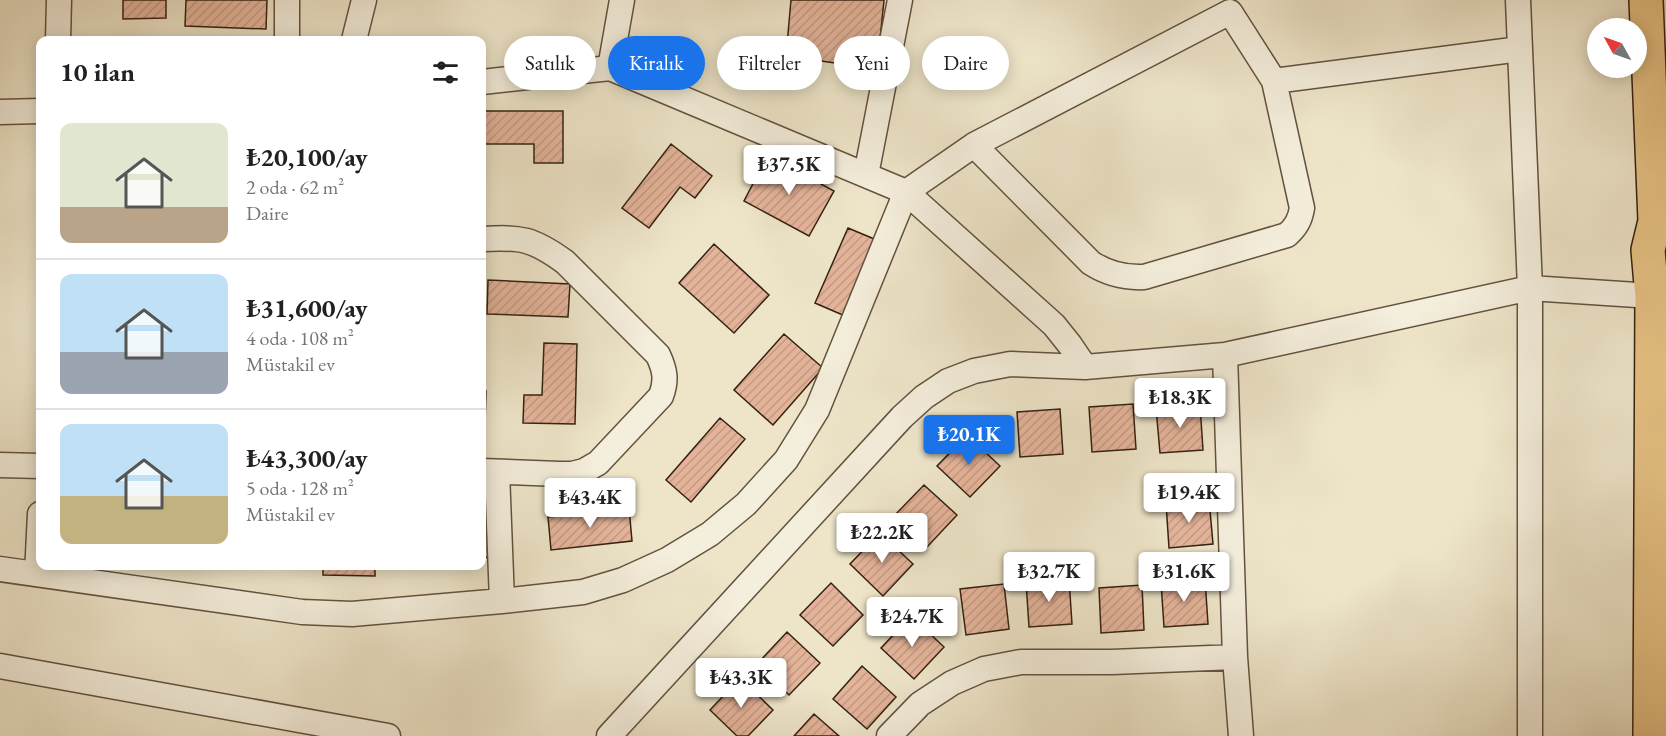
<!DOCTYPE html>
<html lang="tr">
<meta charset="utf-8">
<style>
body{margin:0;font-family:"EB Garamond",serif;background:#f6f6f6;color:#202124;height:100vh;display:flex;flex-direction:column;font-size:22px;white-space:nowrap}
*{box-sizing:border-box;margin:0}
p{font-size:20px;color:#757577}
.icon{flex:none;width:33px;height:33px;fill:none;stroke:currentColor;stroke-width:2;stroke-linecap:round;stroke-linejoin:round}
.map{position:relative;flex:1;overflow:hidden}
.panel{position:absolute;left:36px;top:36px;width:450px;height:534px;display:flex;flex-direction:column;background:#fff;border-radius:12px;box-shadow:0 3px 15px #0003}
.panel>*{flex:none}
.top-card{position:absolute;left:504px;top:36px;width:570px;height:54px;display:flex;gap:12px}
.needle{width:39px;rotate:310deg}
.controls{position:absolute;left:1587px;top:18px;display:grid;gap:12px}
.controls a{display:grid;place-items:center;width:60px;height:60px;border-radius:50%;background:#fff;box-shadow:0 3px 15px #0003;font-size:30px}
.price{position:absolute;translate:-50% -51px;padding:0 14px;border-radius:6px;background:#fff;color:#222;font-size:20px;line-height:39px;filter:drop-shadow(0 2px 3px #0008)}
.price::after{content:'';position:absolute;left:50%;top:36px;width:18px;height:14px;margin-left:-9px;background:inherit;clip-path:polygon(0 0,100% 0,50% 100%)}
.price.current{background:#1a73e8;color:#fff}
ul{padding:0;list-style:none}
li{display:flex;align-items:center;gap:18px;height:150px;padding:0 24px}
li+li{border-top:2px solid #e0e0e0}
li span{display:grid;place-items:center;flex:none;width:168px;height:120px;border-radius:12px;color:#555}
li>.icon{margin-inline-start:auto}
span .icon{width:72px;height:72px;fill:#fffc;stroke-width:1}
li b{font-size:26px}
h2{display:flex;justify-content:space-between;align-items:center;height:72px;padding:0 24px;font-size:26px}
.tag{padding:0 21px;border-radius:27px;background:#fff;box-shadow:0 3px 15px #0003;font-size:21px;line-height:54px}
.tag.current{background:#1a73e8;color:#fff}
.map>svg:first-child{display:block}
.building{fill:url(#building-hatch);stroke:#352111;stroke-width:1.5}
.lines{fill:none;stroke-linecap:round;stroke-linejoin:round}
.street-casing{stroke:#63523f;stroke-width:27}
.highway-casing{stroke:#352111;stroke-width:36}
.street{stroke:#f4eedc;stroke-width:24}
.highway{stroke:#e7c284;stroke-width:33}
</style>
<div class="map">
<svg width="1666" height="736" viewBox="0 0 1666 736">
<defs>
<pattern id="building-hatch" width="6" height="6" patternUnits="userSpaceOnUse" patternTransform="scale(1.5)"><rect width="6" height="6" fill="#e4b49a"/><path d="M-1 1l2-2M0 6l6-6M5 7l2-2" fill="none" stroke="#c49a84"/></pattern>
</defs>
<rect width="100%" height="100%" fill="#eee5c9"/>
<filter id="stains"><feTurbulence type="fractalNoise" baseFrequency=".00333" numOctaves="4"/><feColorMatrix values="0 0 0 0 .2 0 0 0 0 .09 0 0 0 0 .02 0 0 0 .5 -.17"/></filter>
<radialGradient id="worn" r=".72"><stop offset=".6" stop-color="#630" stop-opacity="0"/><stop offset="1" stop-color="#630" stop-opacity=".3"/></radialGradient>
<path class="building" d="M 123,0 L 166,0 L 166,18 L 123,19 Z
M 186,0 L 267,0 L 266,29 L 185,26 Z
M 791,0 L 884,0 L 877,69 L 786,56 Z
M 483,111 L 563,111 L 563,163 L 534,163 L 534,144 L 483,144 Z
M 671,144 L 712,176 L 695,198 L 680,187 L 649,228 L 622,208 Z
M 768,155 L 834,191 L 809,236 L 744,201 Z
M 848,228 L 879,241 L 845,316 L 815,303 Z
M 714,244 L 769,295 L 734,333 L 679,283 Z
M 488,280 L 570,284 L 568,317 L 487,314 Z
M 784,334 L 823,368 L 773,425 L 734,390 Z
M 544,343 L 577,344 L 575,424 L 523,423 L 524,395 L 542,395 Z
M 482,391 L 486,391 L 485,424 L 482,424 Z
M 1133,404 L 1136,449 L 1092,452 L 1089,407 Z
M 1200,405 L 1203,450 L 1160,453 L 1156,408 Z
M 1060,409 L 1063,454 L 1020,457 L 1017,412 Z
M 720,418 L 745,439 L 691,502 L 666,480 Z
M 967,435 L 1000,466 L 970,497 L 937,466 Z
M 924,485 L 957,515 L 927,547 L 894,516 Z
M 1209,499 L 1213,544 L 1169,548 L 1166,503 Z
M 629,508 L 632,541 L 551,550 L 548,517 Z
M 482,524 L 494,525 L 492,558 L 482,557 Z
M 880,533 L 913,564 L 883,596 L 850,564 Z
M 323,566 L 375,566 L 375,576 L 323,575 Z
M 1069,579 L 1072,624 L 1029,627 L 1026,582 Z
M 1205,579 L 1208,624 L 1164,627 L 1161,582 Z
M 831,583 L 863,615 L 833,646 L 800,615 Z
M 1004,584 L 1009,629 L 966,635 L 960,589 Z
M 1142,585 L 1144,630 L 1101,633 L 1099,588 Z
M 911,616 L 944,647 L 914,679 L 881,648 Z
M 787,632 L 820,663 L 789,695 L 757,664 Z
M 862,666 L 896,697 L 867,729 L 833,699 Z
M 740,678 L 773,710 L 748,736 L 737,736 L 710,710 Z
M 814,714 L 839,736 L 794,736 Z"/>
<g class="lines">
<defs>
<path id="street" d="M 1518,0 L 1520,49
M 58,40 L 59,0
M 287,40 L 287,0
M 354,40 L 364,0
M 610,68 L 622,0
M 1274,81 L 1520,49 L 1530,288 L 1530,736
M 0,112 L 40,111
M 974,145 L 1091,263 C 1108,274 1124,278 1144,277 L 1287,235 C 1296,227 1300,220 1302,208 L 1274,81 L 1230,12 L 974,145 L 906,192 L 1054,325 L 1070,345 L 1085,367
M 866,175 L 900,0
M 482,239 C 521,237 532,238 565,262 L 658,355 C 665,370 667,380 661,396 L 598,463 L 584,471 L 572,474 L 559,474 L 482,471
M 1225,355 L 1235,657 L 1241,736
M 0,465 L 40,466
M 497,472 L 502,601
M 0,569 L 302,612 L 352,614 L 502,601 L 583,592 L 623,580 L 667,560 L 710,534 L 746,504 L 786,460 L 817,410 L 906,192 L 610,68 L 482,82
M 37,574 L 40,514
M 0,666 L 388,736
M 609,736 L 902,417 L 924,397 L 948,381 L 974,371 L 1010,364 L 1085,367 L 1225,355 L 1530,288 L 1652,296
M 889,736 L 920,704 L 952,683 L 984,669 L 1021,662 L 1112,662 L 1235,657"/>
<path id="highway" d="M 1646,0 L 1655,221 L 1648,250 L 1652,296 L 1650,736"/>
</defs>
<use href="#street" class="street-casing"/>
<use href="#highway" class="highway-casing"/>
<use href="#street" class="street"/>
<use href="#highway" class="highway"/>
</g>
<rect width="100%" height="100%" filter="url(#stains)"/>
<rect width="100%" height="100%" fill="url(#worn)"/>
</svg>
<div class="controls">
<a><svg class="needle" viewBox="-14 -14 28 28"><path d="M0-13l5 13h-10z" fill="#e53935"/><path d="M0 13l5-13h-10z" fill="#757577"/></svg></a>
</div>
<b class="price" style="left:789px;top:196px">₺37.5K</b>
<b class="price" style="left:1180px;top:429px">₺18.3K</b>
<b class="price current" style="left:969px;top:466px">₺20.1K</b>
<b class="price" style="left:1189px;top:524px">₺19.4K</b>
<b class="price" style="left:590px;top:529px">₺43.4K</b>
<b class="price" style="left:882px;top:564px">₺22.2K</b>
<b class="price" style="left:1049px;top:603px">₺32.7K</b>
<b class="price" style="left:1184px;top:603px">₺31.6K</b>
<b class="price" style="left:912px;top:648px">₺24.7K</b>
<b class="price" style="left:741px;top:709px">₺43.3K</b>
<div class="top-card">
<a class="tag">Satılık</a>
<a class="tag current">Kiralık</a>
<a class="tag">Filtreler</a>
<a class="tag">Yeni</a>
<a class="tag">Daire</a>
</div>
<section class="panel">
<h2>10 ilan<svg class="icon" aria-label="filters" viewBox="0 0 24 24"><path d="M4 7h16M4 17h16"/><circle cx="9" cy="7" r="2"/><circle cx="15" cy="17" r="2"/></svg></h2>
<ul>
<li><span style="background:linear-gradient(#dfe7d0 70%,#b9a48a 0)"><svg class="icon" aria-label="home" viewBox="0 0 24 24"><path d="M3 11l9-7 9 7M6 9v11h12V9"/></svg></span><div><b>₺20,100/ay</b><p>2 oda · 62 m²</p><p>Daire</p></div></li>
<li><span style="background:linear-gradient(#bfe0f5 65%,#9aa5b1 0)"><svg class="icon" aria-label="home" viewBox="0 0 24 24"><path d="M3 11l9-7 9 7M6 9v11h12V9"/></svg></span><div><b>₺31,600/ay</b><p>4 oda · 108 m²</p><p>Müstakil ev</p></div></li>
<li><span style="background:linear-gradient(#bfe0f5 60%,#c2b280 0)"><svg class="icon" aria-label="home" viewBox="0 0 24 24"><path d="M3 11l9-7 9 7M6 9v11h12V9"/></svg></span><div><b>₺43,300/ay</b><p>5 oda · 128 m²</p><p>Müstakil ev</p></div></li>
</ul>
</section>
</div>
